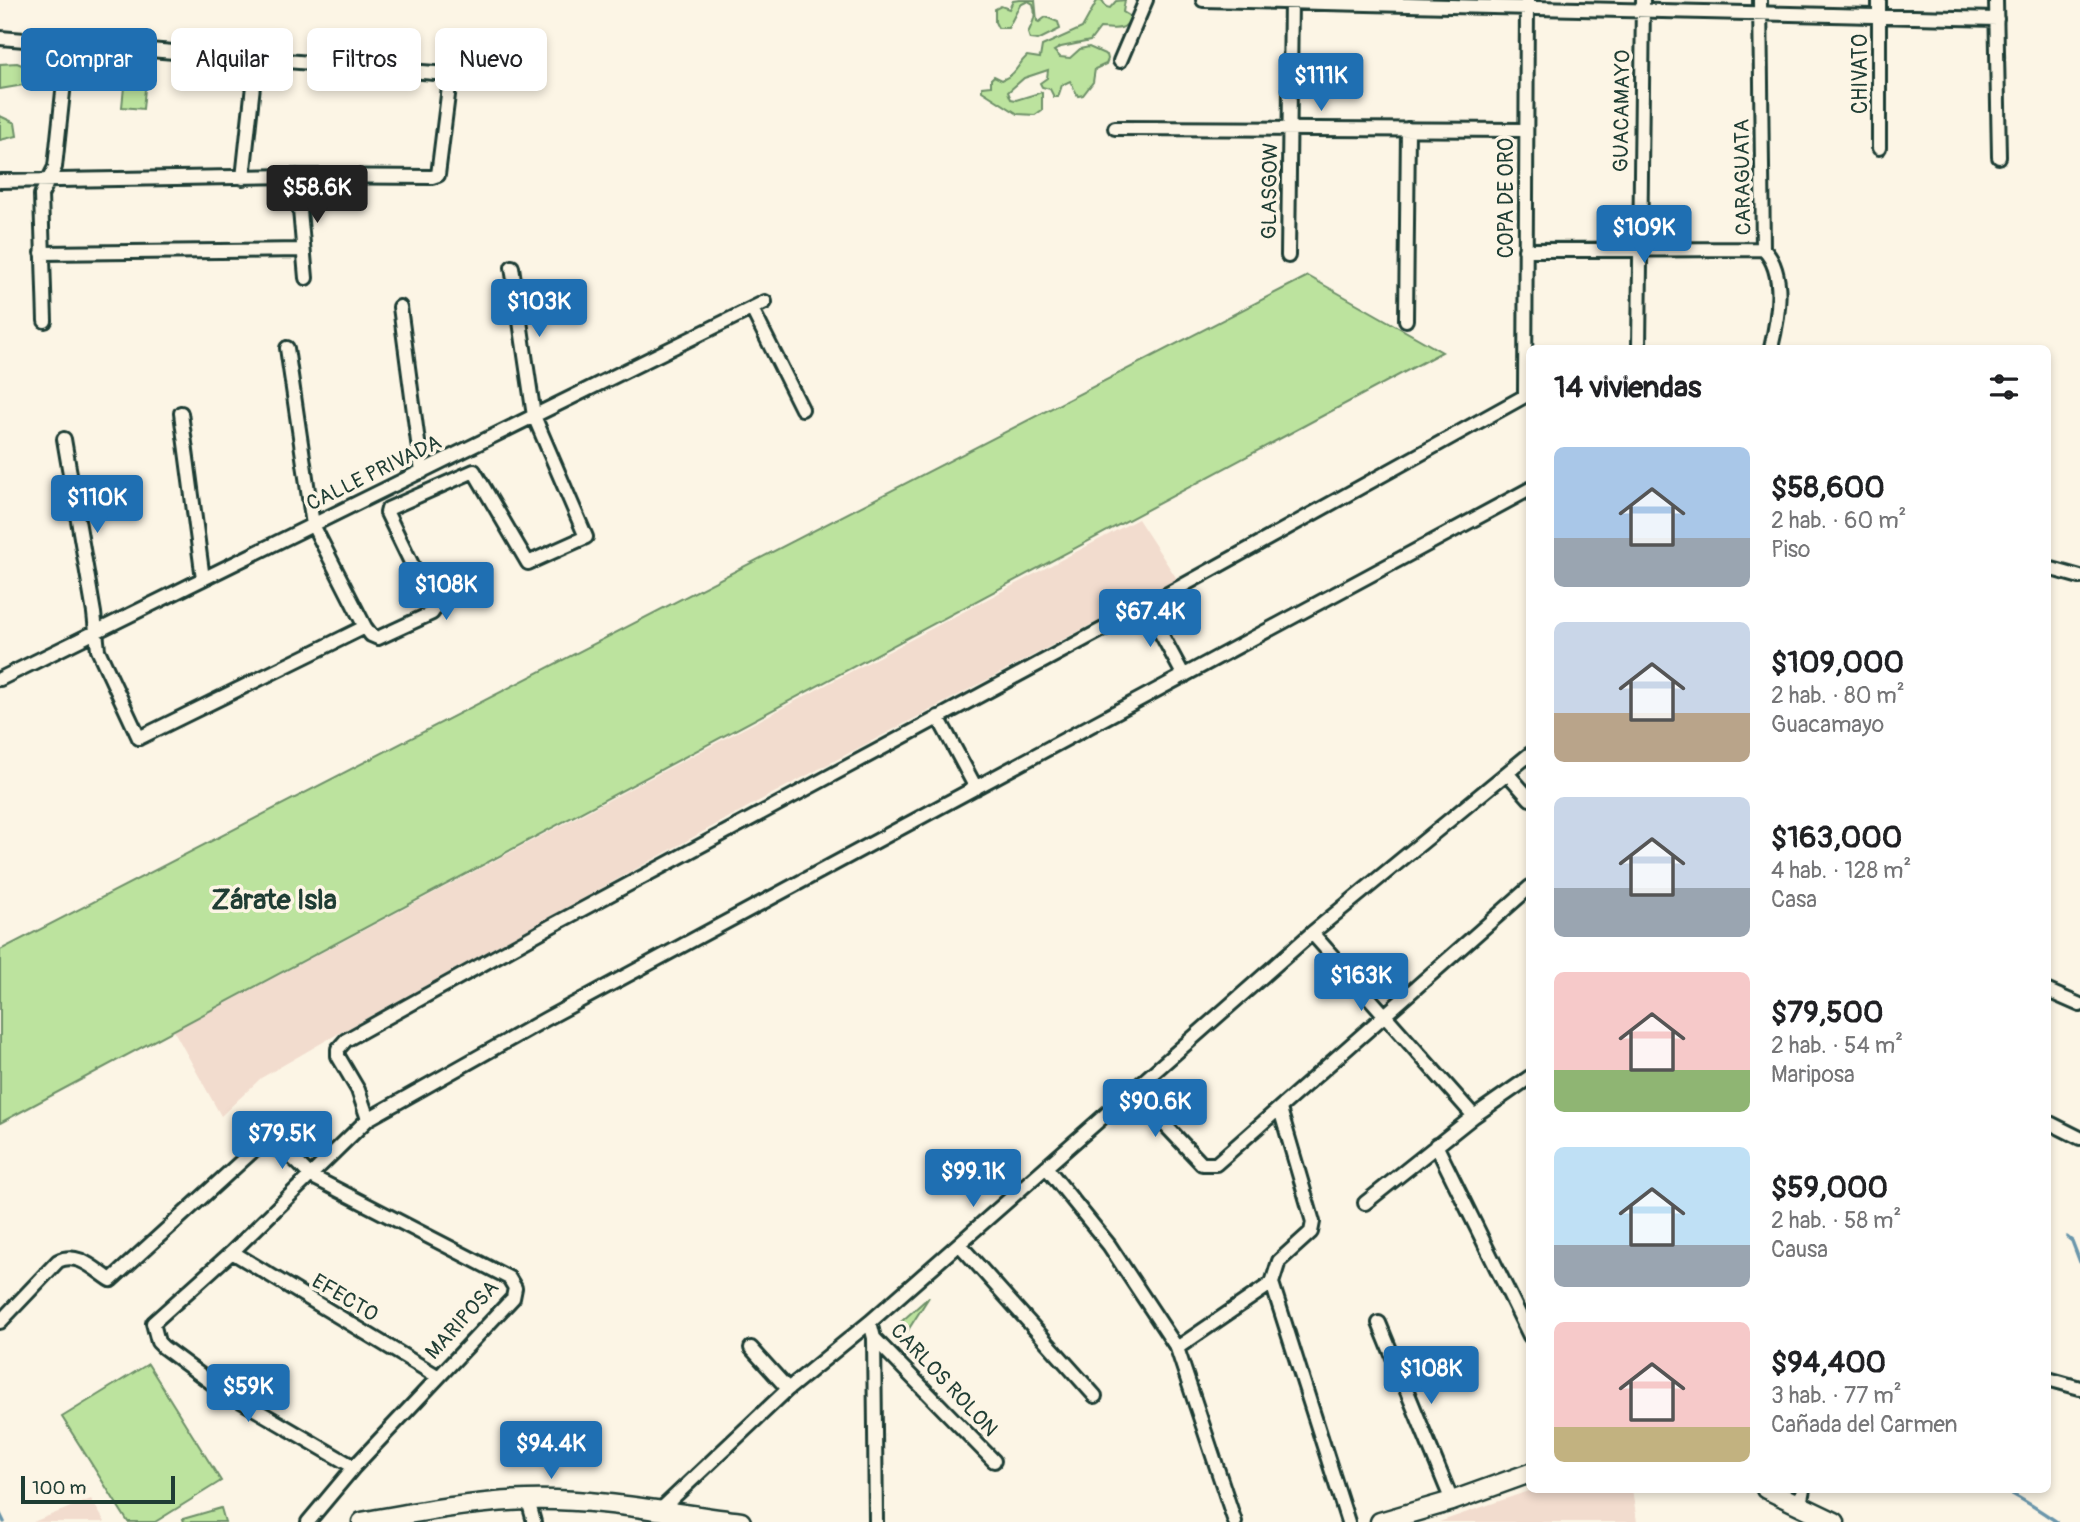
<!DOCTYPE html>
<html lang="es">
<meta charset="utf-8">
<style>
body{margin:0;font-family:Pangolin,sans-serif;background:#f6f6f6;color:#202124;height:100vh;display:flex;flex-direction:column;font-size:26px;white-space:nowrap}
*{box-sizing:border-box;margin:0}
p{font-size:23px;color:#757577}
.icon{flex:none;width:38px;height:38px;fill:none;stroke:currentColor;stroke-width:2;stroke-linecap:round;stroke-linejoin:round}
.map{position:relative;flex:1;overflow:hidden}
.details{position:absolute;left:1526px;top:345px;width:525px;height:1148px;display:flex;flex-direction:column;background:#fff;border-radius:10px;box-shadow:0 4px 10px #0003}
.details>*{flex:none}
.top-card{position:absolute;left:21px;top:28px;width:665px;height:63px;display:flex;gap:14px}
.scale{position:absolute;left:21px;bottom:18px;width:154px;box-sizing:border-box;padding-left:7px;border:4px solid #1f3d34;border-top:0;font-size:19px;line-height:24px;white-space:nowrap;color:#1f3d34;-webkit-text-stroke:5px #fcf5e5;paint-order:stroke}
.price{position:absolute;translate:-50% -60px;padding:0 16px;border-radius:7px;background:#1f6fb2;color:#fff;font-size:23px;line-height:46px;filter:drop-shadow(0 2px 4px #0008)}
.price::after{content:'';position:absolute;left:50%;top:42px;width:21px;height:16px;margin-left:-10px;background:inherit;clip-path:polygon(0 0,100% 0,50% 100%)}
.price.active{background:#222;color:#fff}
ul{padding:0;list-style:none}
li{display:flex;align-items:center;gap:21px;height:175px;padding:0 28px}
li span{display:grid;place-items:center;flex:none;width:196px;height:140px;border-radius:10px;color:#555}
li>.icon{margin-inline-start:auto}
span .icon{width:84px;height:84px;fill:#fffc;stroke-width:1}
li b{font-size:30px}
h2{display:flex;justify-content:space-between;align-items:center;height:84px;padding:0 28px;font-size:30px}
.tag{padding:0 24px;border-radius:10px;background:#fff;box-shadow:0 4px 10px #0003;font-size:24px;line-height:63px}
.tag.active{background:#1f6fb2;color:#fff}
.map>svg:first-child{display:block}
.built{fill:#f2dcce}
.green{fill:#bce39e;stroke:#6e9069;stroke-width:2}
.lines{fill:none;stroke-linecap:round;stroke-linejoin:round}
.stream{stroke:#6a96ab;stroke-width:3.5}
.street-casing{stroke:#1f3d34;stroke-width:18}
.secondary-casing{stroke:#1f3d34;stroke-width:23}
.street{stroke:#fcf5e5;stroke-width:12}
.secondary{stroke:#fcf5e5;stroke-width:18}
.labels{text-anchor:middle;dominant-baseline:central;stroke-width:7;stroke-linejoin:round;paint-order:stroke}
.street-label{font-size:21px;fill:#1f3d34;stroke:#fcf5e5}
.district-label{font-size:28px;font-weight:bold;fill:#1f3d34;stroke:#fcf5e5}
</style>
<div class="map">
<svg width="2080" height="1522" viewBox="0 0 2080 1522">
<rect width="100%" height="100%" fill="#fcf5e5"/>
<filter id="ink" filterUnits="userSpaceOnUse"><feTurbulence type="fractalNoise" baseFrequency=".0143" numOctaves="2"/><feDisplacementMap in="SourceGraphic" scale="14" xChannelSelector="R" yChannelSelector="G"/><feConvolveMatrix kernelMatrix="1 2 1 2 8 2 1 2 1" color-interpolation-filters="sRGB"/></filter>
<g filter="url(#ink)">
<path class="built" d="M 1138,519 L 1177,579 L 755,803 L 325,1041 L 261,1078 L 221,1116 L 174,1031 Z
M 1534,1489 L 1632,1489 L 1637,1522 L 1439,1522 Z
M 91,1499 L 105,1522 L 33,1522 Z"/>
<path class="green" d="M 1019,0 L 1035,0 L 1037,21 L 1039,22 L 1046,17 L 1058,22 L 1060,29 L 1038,40 L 1030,39 L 1028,33 C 1033,22 1037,16 1033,4 L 1028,1 L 1020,5 L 1008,28 L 998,28 L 995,22 L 995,9 L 1001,6 L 1009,9 L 1013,1 Z
M 1102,0 L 1106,7 L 1110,8 L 1116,1 L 1125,0 L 1123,12 L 1131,17 C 1125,33 1114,28 1100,28 L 1090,41 L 1061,47 L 1054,51 L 1060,57 L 1070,58 L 1080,49 L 1089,47 L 1107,55 L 1108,59 L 1106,64 L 1095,69 L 1093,82 L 1083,95 L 1078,96 L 1070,81 L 1062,85 L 1058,97 L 1054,97 L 1050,89 L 1042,87 L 1040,83 L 1047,78 L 1048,70 L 1024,78 L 1008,92 L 1011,99 L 1016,100 L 1042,92 L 1042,110 L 1035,115 L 1018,114 L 982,91 L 982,87 L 991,86 L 991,79 L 994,76 L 1002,80 C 1018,73 1016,66 1027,56 L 1040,58 L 1042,46 L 1082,28 L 1097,1 Z
M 127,57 L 148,59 L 143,109 L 122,107 Z
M 17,63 L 29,68 L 30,84 L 0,89 L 0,64 Z
M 0,116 L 15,123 L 17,136 L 0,140 Z
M 1308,276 L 1442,352 L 0,1123 L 0,950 Z
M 929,1297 L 903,1338 L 894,1328 Z
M 148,1364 L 221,1481 L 155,1522 L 128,1522 L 62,1417 Z
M 221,1508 L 225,1522 L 184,1522 L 183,1519 Z"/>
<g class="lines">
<path class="stream" d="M 2067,1237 L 2072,1241 L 2080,1262
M 2002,1489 C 2022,1498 2039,1510 2057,1522
M 0,1514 L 4,1522"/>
<defs>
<path id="street" d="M 1203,0 L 1997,19
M 1760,0 L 1763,249 C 1787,272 1778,319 1771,348
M 1879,0 L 1879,148
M 1996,0 L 1999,157
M 0,38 L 447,74 L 450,79 L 438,175 L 432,177 L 297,176 L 0,181
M 1120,61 L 1146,0
M 1115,128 L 1526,130
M 297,176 L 306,278
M 243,178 L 256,58
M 1525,250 L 1763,249
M 42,253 L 303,250
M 1288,256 L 1291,0
M 400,307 L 422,472
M 752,309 L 802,409
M 1406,320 L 1408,129
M 45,321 L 41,195 L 55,167 L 68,45
M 287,348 L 313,525 L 365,627 L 371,635 L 378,638 L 432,613 L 434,610 L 387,513 L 388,509 L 474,471 L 528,563 L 586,537 L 534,416 L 512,267
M 1639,348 L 1643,0
M 1525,396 L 1527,0
M 181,413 L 203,579
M 64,439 L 94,613 L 98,650 L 139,738 L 365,627
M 2048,568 L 2080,577
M 1146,606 L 1184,676
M 0,679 L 765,302
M 938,717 L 976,788
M 1507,773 L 1530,799
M 1312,933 L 1474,1116
M 2048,991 L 2080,1005
M 1133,1091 L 1202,1164 L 1216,1164 L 1530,887
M 1280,1109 L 1313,1222 L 1311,1232 L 1279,1261 L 1272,1283 L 1348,1522
M 368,1119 L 358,1090 L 338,1056 L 338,1049 L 346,1040 L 553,925 L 1146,606 L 1525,396
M 2048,1122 L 2080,1138
M 1436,1145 L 1530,1336
M 1046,1167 L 1109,1245 L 1177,1348 L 1235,1522
M 1365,1203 L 1474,1116 L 1530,1077
M 959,1244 L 1095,1396
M 232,1252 L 437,1376
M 0,1322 L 58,1261 C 78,1251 95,1270 111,1280 L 255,1149 C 283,1142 293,1159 311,1176 L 509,1278 L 515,1288 L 513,1298 L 354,1467 L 308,1522
M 870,1322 L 874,1338 L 876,1522
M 1379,1323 L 1452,1501
M 874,1338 L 994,1461
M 751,1348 L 788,1389
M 1177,1348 L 1272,1283
M 2048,1379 L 2080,1388
M 354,1467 L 217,1387 L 163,1347 L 158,1342 L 153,1323 L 232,1252 L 368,1119 L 546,1019 L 1530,489
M 528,1500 L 534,1522
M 1800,1505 L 1803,1489
M 659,1511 L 788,1389 L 870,1322 L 1312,933 L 1530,754"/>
<path id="secondary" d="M 1766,1489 L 1835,1522
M 362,1522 C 417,1512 471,1502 527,1500 C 598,1498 670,1513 741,1522
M 1380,1522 L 1452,1501 L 1530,1473"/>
</defs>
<use href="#street" class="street-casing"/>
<use href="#secondary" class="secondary-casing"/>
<use href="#street" class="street"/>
<use href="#secondary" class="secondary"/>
</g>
</g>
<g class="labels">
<g class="street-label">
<text transform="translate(1860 74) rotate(-90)">CHIVATO</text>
<text transform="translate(1622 111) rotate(-89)">GUACAMAYO</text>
<text transform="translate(1743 177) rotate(-91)">CARAGUATA</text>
<text transform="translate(1270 191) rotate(-89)">GLASGOW</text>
<text transform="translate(1506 198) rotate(-90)">COPA DE ORO</text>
<text transform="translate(374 473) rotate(-26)">CALLE PRIVADA</text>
<text transform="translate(345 1298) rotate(31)">EFECTO</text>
<text transform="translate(462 1320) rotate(-48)">MARIPOSA</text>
<text transform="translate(944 1380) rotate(47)">CARLOS ROLON</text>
</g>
<g class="district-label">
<text x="274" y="900">Zárate Isla</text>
</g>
</g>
</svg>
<div class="scale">100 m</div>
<b class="price" style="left:1321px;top:113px">$111K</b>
<b class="price active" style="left:317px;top:225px">$58.6K</b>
<b class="price" style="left:1644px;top:265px">$109K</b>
<b class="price" style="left:539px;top:339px">$103K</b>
<b class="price" style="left:97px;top:535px">$110K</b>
<b class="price" style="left:446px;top:622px">$108K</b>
<b class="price" style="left:1150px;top:649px">$67.4K</b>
<b class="price" style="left:1361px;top:1013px">$163K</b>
<b class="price" style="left:1155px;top:1139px">$90.6K</b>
<b class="price" style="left:282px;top:1171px">$79.5K</b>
<b class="price" style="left:973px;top:1209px">$99.1K</b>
<b class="price" style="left:1431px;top:1406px">$108K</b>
<b class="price" style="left:248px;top:1424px">$59K</b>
<b class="price" style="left:551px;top:1481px">$94.4K</b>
<div class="top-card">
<a class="tag active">Comprar</a>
<a class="tag">Alquilar</a>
<a class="tag">Filtros</a>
<a class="tag">Nuevo</a>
</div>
<section class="details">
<h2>14 viviendas<svg class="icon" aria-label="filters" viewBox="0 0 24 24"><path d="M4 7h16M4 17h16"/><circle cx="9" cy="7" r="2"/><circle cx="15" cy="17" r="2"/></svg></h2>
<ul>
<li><span style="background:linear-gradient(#a9c7e8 65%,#9aa5b1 0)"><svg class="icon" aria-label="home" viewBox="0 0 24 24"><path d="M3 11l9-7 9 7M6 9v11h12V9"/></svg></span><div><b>$58,600</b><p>2 hab. · 60 m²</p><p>Piso</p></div></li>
<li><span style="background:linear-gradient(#c9d6e8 65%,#b9a48a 0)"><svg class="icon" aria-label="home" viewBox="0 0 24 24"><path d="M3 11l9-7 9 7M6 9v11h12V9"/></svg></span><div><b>$109,000</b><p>2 hab. · 80 m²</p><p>Guacamayo</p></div></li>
<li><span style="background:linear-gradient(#c9d6e8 65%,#9aa5b1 0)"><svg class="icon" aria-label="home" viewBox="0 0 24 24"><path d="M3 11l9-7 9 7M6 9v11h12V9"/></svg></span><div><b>$163,000</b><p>4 hab. · 128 m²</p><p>Casa</p></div></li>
<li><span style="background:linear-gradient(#f6c9c9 70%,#8fb573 0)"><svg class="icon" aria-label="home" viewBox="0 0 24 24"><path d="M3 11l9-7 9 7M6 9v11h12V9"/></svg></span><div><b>$79,500</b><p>2 hab. · 54 m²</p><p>Mariposa</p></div></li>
<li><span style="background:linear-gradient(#bfe0f5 70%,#9aa5b1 0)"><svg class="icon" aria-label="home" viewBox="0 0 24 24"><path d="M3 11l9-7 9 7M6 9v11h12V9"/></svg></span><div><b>$59,000</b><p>2 hab. · 58 m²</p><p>Causa</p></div></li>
<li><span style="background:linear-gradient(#f6c9c9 75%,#c2b280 0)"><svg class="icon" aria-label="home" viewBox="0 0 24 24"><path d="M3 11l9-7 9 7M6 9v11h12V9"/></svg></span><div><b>$94,400</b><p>3 hab. · 77 m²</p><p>Cañada del Carmen</p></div></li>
</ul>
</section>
</div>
